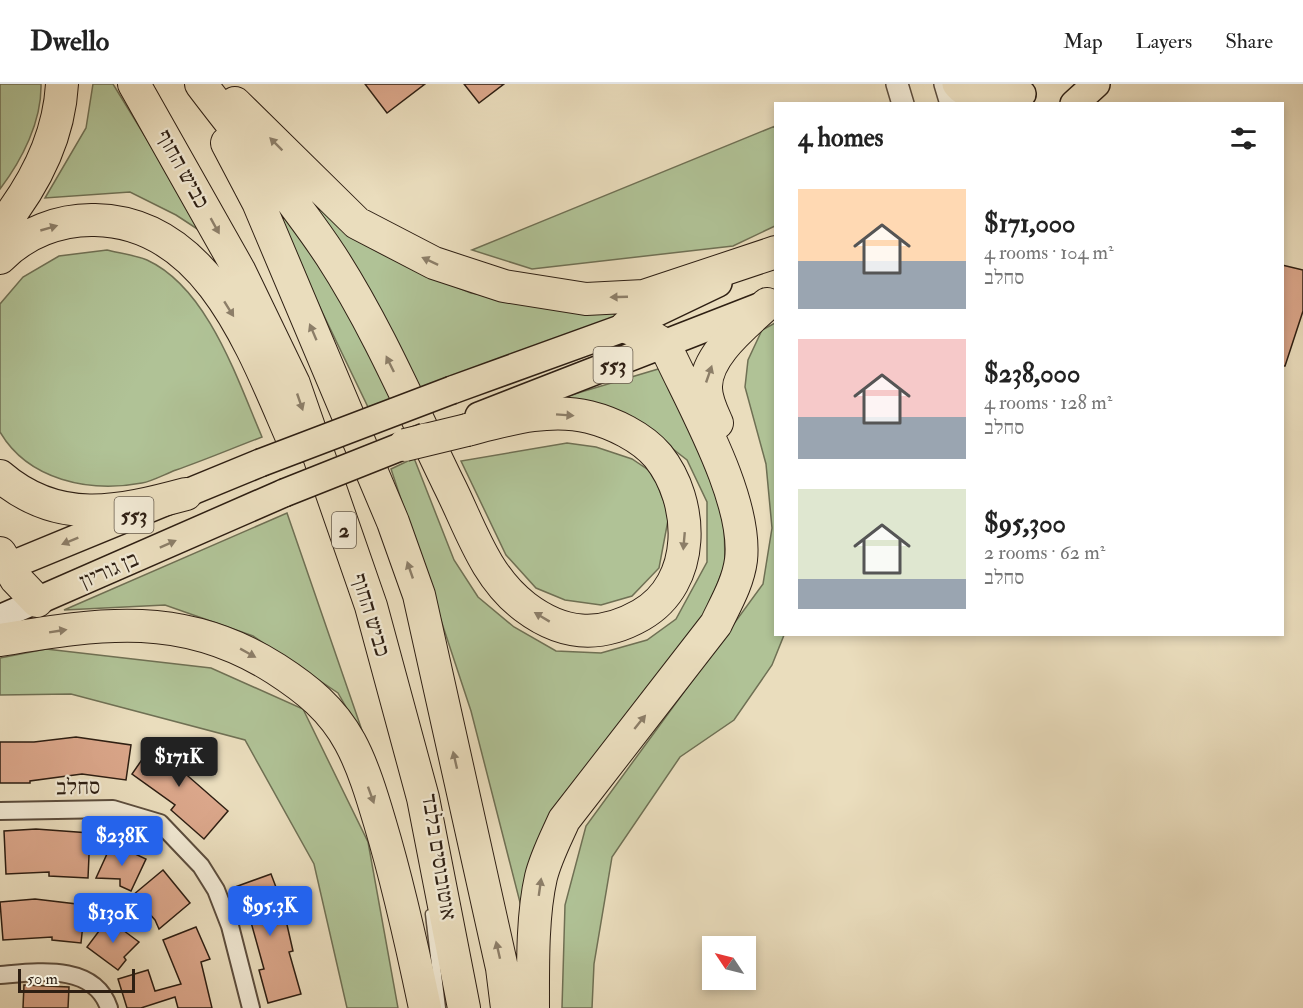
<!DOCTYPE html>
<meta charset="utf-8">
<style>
body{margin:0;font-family:"IM FELL Double Pica","Frank Ruhl Libre",serif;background:#f2f2f2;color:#222;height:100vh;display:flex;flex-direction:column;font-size:22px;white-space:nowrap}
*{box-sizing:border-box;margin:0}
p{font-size:20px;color:#767676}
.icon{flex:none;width:33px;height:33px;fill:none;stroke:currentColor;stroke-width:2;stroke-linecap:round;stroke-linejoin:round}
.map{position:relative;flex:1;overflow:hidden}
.side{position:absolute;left:774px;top:18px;width:510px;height:534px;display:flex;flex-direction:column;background:#fff;border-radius:0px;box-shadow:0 3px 9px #0003}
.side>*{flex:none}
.needle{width:39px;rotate:305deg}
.controls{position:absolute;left:702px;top:852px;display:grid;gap:12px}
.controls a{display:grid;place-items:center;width:54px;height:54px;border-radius:0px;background:#fff;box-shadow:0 3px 9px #0003;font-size:30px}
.scale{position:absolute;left:18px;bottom:15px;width:117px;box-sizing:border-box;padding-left:6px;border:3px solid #2e1f13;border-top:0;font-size:16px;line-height:21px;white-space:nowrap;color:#2e1f13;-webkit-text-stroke:4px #f1e9d4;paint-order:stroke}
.price{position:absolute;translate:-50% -51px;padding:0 14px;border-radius:6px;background:#2563eb;color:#fff;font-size:20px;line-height:39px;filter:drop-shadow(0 2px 3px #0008)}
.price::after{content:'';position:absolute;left:50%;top:36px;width:18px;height:14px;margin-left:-9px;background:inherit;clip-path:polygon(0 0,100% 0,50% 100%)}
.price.selected{background:#222;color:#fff}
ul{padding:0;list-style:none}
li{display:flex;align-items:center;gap:18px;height:150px;padding:0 24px}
li span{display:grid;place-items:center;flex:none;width:168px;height:120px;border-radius:0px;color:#555}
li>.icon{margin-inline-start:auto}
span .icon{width:72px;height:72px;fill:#fffc;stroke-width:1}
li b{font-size:26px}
h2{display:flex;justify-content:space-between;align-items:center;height:72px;padding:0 24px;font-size:26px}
header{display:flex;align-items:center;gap:36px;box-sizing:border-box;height:84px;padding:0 30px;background:#fff;border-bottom:2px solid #e0e0e0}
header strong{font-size:28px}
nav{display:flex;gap:33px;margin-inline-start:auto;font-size:21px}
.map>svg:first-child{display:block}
.green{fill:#b0c296;stroke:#6f7054;stroke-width:1.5}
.building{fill:#dba78b;stroke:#2e1f13;stroke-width:1.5}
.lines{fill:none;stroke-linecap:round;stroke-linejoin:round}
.service-casing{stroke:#5d4e3e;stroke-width:11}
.minor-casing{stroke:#5d4e3e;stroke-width:20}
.tertiary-casing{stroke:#5d4e3e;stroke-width:24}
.secondary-casing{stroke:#2e1f13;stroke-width:27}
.primary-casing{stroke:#2e1f13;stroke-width:30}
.motorway-casing{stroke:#2e1f13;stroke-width:34}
.service{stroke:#f1e9d4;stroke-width:8}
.minor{stroke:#f1e9d4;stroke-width:16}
.tertiary{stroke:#f1e9d4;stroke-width:21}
.secondary{stroke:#f1e9d4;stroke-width:24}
.primary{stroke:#eaddbd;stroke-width:27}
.motorway{stroke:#eaddbd;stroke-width:32}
.primary-bridge-casing{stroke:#2e1f13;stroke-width:30;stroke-linecap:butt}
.motorway-bridge-casing{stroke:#2e1f13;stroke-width:34;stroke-linecap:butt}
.primary-bridge{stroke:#eaddbd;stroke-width:27}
.motorway-bridge{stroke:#eaddbd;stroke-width:32}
.oneway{fill:#8c7e68}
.labels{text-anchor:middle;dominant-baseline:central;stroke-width:4.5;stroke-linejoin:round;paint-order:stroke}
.shield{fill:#f1e9d4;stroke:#685c4d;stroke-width:1.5}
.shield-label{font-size:21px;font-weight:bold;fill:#2e1f13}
.street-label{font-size:22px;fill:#2e1f13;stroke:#f1e9d4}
</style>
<header>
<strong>Dwello</strong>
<nav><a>Map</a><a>Layers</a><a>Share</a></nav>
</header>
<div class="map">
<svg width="1303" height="924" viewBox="0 0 1303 924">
<rect width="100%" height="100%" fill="#eaddbd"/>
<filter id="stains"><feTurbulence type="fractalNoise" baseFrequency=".00333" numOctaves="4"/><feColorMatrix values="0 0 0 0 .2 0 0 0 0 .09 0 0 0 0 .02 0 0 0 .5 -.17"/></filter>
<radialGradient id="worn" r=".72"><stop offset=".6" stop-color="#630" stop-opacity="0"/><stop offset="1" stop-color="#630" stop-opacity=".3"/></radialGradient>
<path class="green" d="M 0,0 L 41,0 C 42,37 22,76 0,105 Z
M 93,0 L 113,0 L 205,150 L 176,131 L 130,108 L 45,114 L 86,44 Z
M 775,42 L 775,142 L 733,162 L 532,185 L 472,166 Z
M 256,91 L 330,195 L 396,315 L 368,323 Z
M 305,108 L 426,191 L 471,209 L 556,224 L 646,225 L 419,307 Z
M 107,166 C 119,169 135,171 147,176 C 208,204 237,295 262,353 C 233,364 205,376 176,386 C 165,390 153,397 142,399 C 89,409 28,396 0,348 L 0,220 L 23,193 L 59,172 Z
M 775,239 L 776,550 L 784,551 L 772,581 L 734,636 L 680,673 L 612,773 L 594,880 L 592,924 L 562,924 L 565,821 L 586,742 L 763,500 L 772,444 L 766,380 L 745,303 L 748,276 L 762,246 Z
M 665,283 L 724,431 L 725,480 L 704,535 L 602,666 L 525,838 L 471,627 L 391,385 L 414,374 L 454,476 L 478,513 L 514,543 L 556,567 L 601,569 L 647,556 L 676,535 L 707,478 L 707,418 L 687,376 L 638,338 L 561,314 Z
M 567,359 L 596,363 L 632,375 L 653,389 L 669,431 L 659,484 L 632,512 L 601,521 L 565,516 L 536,504 L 506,471 L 461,377 Z
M 287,429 L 366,658 L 338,609 L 253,552 L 165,521 L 64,526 Z
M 46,565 L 211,584 L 303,625 L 368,758 L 398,924 L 347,924 L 314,780 L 245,656 L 71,610 L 0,611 L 0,574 Z"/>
<path class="building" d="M 365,0 L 425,0 L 387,29 Z
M 464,0 L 504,0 L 479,19 Z
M 1282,181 L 1303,186 L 1303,227 L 1285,282 L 1282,282 Z
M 76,653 L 131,661 L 126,696 L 82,690 L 30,697 L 30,699 L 0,699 L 0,658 L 34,658 Z
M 157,654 L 188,676 L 181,686 L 228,727 L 204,755 L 171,726 L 175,721 L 132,690 Z
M 36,745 L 90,749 L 88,794 L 49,792 L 49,788 L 6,790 L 4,747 Z
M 112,759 L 146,775 L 131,807 L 120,802 L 120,795 L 96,794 Z
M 163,786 L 190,819 L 159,845 L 155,836 L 133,811 Z
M 271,790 L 282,819 L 293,867 L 289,868 L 301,910 L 268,919 L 259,886 L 264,885 L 249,831 L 245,832 L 235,803 Z
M 35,815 L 85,821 L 81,859 L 52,856 L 52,853 L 3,856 L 0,818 Z
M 108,835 L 139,858 L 124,873 L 126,876 L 118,886 L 87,863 Z
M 196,843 L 210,875 L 201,878 L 212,924 L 178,924 L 175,913 L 141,924 L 127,924 L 118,895 L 148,886 L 155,907 L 181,900 L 163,856 Z
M 24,901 L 69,903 L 68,924 L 23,924 Z"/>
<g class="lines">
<defs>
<path id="service" d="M 430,830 L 441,924"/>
<path id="minor" d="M 0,727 L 113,725 L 160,739 L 201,782 L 216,806 L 230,842 L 251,924
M 0,891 C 37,888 94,879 109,924"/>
<path id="tertiary" d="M 897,0 L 903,20
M 945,0 L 951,20"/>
<path id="secondary" d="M 0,533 L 37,517"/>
<path id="primary" d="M 956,0 C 968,18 1003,12 1022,10
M 1074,20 L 1096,0
M 452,306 L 626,243 L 718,199
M 479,332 L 759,223
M 7,483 L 260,379
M 37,517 L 284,409"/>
<path id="motorway" d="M 134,0 L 239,186 L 294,300 L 371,522 L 423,714 L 464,924
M 201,0 C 243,56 293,114 331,172 C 377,243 411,323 448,399 C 470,442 484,492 525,523 C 562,551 599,555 641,531 C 697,499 695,418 658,372 C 642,353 613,339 589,333 C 549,323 506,336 467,346
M 235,19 L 357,139 L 434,179 L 504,202 L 586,215 L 644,212 L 776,168
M 227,59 L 258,118 L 393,438 L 419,511 L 502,884 L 507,924
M 0,144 C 34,102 59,55 62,0
M 0,174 C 24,149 60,135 95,136 C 212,138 256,274 296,363
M 717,339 C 712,328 706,316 706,304 C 705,271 746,240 767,220
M 0,392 C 58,442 119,428 186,410
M 0,469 L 16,495 L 37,517
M 0,556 C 102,539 184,526 276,585 C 307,605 332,625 350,658 C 363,682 372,712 380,739 C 398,799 412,862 425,924
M 533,924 C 533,883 532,832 541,793 C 546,773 556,754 564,736 L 716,540 C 726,519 738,499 741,476 C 748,415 691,318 665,261 L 650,252 L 626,243"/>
</defs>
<use href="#service" class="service-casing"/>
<use href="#minor" class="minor-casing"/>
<use href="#tertiary" class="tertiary-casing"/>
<use href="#secondary" class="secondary-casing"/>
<use href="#primary" class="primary-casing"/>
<use href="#motorway" class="motorway-casing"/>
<use href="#service" class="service"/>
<use href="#minor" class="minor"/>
<use href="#tertiary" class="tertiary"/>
<use href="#secondary" class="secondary"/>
<use href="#primary" class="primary"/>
<use href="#motorway" class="motorway"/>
<defs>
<path id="primary-bridge" d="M 260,379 L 452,306
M 284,409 L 425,353"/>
<path id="motorway-bridge" d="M 405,361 L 467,346"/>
</defs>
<use href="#primary-bridge" class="primary-bridge-casing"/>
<use href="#motorway-bridge" class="motorway-bridge-casing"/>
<use href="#primary-bridge" class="primary-bridge"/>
<use href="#motorway-bridge" class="motorway-bridge"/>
</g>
<defs><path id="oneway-solid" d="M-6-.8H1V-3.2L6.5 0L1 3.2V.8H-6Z" transform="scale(1.5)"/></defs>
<g class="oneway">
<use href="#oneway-solid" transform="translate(276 60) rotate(-135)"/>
<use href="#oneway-solid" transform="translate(215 142) rotate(61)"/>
<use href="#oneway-solid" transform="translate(49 144) rotate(-16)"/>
<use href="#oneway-solid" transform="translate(430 177) rotate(-155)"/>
<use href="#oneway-solid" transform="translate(619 213) rotate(178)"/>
<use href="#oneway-solid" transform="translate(229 225) rotate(58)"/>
<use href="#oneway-solid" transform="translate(313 248) rotate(-113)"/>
<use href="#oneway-solid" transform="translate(390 280) rotate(-116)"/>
<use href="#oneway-solid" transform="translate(709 290) rotate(-71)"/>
<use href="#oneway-solid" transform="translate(300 318) rotate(71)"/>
<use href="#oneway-solid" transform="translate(565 331) rotate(4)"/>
<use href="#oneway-solid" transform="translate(70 457) rotate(158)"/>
<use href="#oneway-solid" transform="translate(684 457) rotate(95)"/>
<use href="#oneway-solid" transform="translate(168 460) rotate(-24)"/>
<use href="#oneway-solid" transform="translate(410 486) rotate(-109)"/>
<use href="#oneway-solid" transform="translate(542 533) rotate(-149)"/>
<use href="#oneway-solid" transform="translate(58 547) rotate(-9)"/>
<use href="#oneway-solid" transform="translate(248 569) rotate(29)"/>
<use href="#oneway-solid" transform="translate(640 638) rotate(-51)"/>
<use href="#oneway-solid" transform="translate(455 676) rotate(-103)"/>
<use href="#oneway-solid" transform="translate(371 711) rotate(70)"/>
<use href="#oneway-solid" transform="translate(540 803) rotate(-82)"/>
<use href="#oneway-solid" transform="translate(498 866) rotate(-103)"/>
</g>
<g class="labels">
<g class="shield">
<rect x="593.5" y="263" width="39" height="36" rx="4.5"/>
<rect x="114.5" y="413" width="39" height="36" rx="4.5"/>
<rect x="332" y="428" width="24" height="36" rx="4.5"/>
</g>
<g class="shield-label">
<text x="613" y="281">553</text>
<text x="134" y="431">553</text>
<text x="344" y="446">2</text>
</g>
<g class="street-label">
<text transform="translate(183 85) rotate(61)">כביש החוף</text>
<text transform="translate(109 486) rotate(-24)">בן גוריון</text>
<text transform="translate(371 531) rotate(73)">כביש החוף</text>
<text transform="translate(78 703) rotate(-1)">סחלב</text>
<text transform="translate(439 773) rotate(81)">אוטובוסים בלבד</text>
</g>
</g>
<rect width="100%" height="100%" filter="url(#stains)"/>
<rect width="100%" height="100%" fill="url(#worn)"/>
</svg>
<div class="controls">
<a><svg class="needle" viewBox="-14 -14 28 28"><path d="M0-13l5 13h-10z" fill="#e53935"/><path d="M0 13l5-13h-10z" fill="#767676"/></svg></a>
</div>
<div class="scale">50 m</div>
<b class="price selected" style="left:179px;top:704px">$171K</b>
<b class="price" style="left:122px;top:783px">$238K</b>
<b class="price" style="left:270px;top:853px">$95.3K</b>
<b class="price" style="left:113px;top:860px">$130K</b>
<section class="side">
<h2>4 homes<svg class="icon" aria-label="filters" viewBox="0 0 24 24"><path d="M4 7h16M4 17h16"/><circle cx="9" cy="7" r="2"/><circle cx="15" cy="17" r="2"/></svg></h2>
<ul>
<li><span style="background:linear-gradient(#ffd9b3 60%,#9aa5b1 0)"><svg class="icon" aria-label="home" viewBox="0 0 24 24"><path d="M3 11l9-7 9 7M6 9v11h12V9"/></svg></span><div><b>$171,000</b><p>4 rooms · 104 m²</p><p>סחלב</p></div></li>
<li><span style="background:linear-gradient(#f6c9c9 65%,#9aa5b1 0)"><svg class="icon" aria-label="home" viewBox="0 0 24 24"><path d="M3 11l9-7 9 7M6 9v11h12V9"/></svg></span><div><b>$238,000</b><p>4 rooms · 128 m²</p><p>סחלב</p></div></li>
<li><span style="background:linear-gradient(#dfe7d0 75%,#9aa5b1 0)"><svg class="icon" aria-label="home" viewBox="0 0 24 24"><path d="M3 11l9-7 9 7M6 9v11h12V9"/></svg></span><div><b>$95,300</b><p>2 rooms · 62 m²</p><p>סחלב</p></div></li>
</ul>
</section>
</div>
